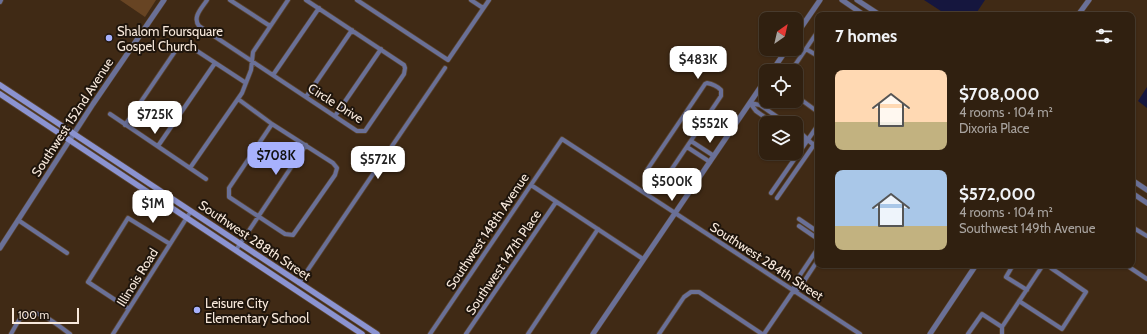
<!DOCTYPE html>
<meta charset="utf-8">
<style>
body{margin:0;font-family:Cabin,sans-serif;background:#3c2d1e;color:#f1f3f6;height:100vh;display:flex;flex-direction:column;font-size:15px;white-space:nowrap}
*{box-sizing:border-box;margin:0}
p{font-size:13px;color:#a8a39f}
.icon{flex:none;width:22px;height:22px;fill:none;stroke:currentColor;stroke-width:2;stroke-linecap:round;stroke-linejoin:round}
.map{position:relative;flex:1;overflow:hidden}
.side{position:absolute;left:815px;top:12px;width:320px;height:256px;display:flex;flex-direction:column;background:#302010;border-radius:8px;box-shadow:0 1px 3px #0004,0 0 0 1px #4b3e30}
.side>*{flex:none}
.needle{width:26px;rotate:34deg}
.controls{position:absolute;left:759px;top:12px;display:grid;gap:8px}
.controls a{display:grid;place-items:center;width:44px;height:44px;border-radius:8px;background:#302010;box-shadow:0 1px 3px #0004,0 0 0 1px #4b3e30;font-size:20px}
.scale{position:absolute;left:12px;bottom:10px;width:67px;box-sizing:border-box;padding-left:4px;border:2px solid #f8e9dc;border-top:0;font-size:11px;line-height:14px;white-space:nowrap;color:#f8e9dc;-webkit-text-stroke:3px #1f150c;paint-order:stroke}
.price{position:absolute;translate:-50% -34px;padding:0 9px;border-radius:8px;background:#fff;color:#222;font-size:13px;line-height:26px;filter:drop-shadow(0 1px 2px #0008)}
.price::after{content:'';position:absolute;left:50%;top:24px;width:12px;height:9px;margin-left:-6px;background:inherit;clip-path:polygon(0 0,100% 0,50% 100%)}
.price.on{background:#a7b1fc;color:#111}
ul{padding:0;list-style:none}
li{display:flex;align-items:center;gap:12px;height:100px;padding:0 20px}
li span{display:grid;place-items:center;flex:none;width:112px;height:80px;border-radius:8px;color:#555}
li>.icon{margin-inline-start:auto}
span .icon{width:48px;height:48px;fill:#fffc;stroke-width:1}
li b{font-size:17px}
h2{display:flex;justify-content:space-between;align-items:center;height:48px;padding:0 20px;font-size:17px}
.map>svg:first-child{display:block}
.green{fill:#674423}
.water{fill:#15163e}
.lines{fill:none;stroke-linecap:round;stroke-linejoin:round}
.minor-casing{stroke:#5a4531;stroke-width:5.5}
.tertiary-casing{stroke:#5a4531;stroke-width:6}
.secondary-casing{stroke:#5a4531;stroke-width:7}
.minor{stroke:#6a7097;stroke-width:4}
.tertiary{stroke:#6a7097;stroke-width:5}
.secondary{stroke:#8b93d1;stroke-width:5.5}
.poi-dot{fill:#a7b1fc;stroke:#1f150c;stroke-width:1.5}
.labels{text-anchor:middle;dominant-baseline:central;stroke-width:4;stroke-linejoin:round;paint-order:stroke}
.poi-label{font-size:13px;fill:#f8e9dc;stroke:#1f150c;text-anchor:start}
.street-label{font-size:13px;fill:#f8e9dc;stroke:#1f150c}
</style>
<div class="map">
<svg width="1147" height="334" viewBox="0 0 1147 334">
<rect width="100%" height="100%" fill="#402a15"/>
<path class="green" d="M 120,0 L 156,0 L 145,17 Z"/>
<path class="water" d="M 924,0 L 985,0 L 975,15 L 947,15 Z
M 1147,87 L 1147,108 L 1138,101 Z"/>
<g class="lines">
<defs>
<path id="minor" d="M 207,0 C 202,8 192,17 199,26 L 357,131 L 365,131 L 404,74 L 405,68 L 404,65 L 306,0
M 230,0 L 270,26
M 357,0 L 448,60 L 489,0
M 471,0 L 483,8
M 0,2 L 1,0
M 831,15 L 835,14 L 839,15
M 806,49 L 818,56
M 791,71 L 818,31
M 273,75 L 319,8
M 707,83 C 713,84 717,86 721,90 L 721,96 L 663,182 C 654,187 644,180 647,170 L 705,84 Z
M 796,96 L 818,112
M 306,97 L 352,30
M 238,99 L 272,124 L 333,163 L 337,168 L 335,175 L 293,235 L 285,234 L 229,197 L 229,188 L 272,124
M 750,103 L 760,105 L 786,123
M 750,103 L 756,111 L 773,123
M 110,114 L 206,179
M 335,116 L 381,49
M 125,125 L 176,50 L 182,46 L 191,47 L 246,83
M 796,129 C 803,134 807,140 814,145
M 796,138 L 800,141 L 807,141
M 691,141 L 714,156
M 158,146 L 215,63
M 687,147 L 710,162
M 190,168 L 242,93 L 251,70 L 253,52 L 288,0
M 531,185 L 643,259
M 771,193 L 818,125
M 777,198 L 818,139
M 799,219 L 818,232
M 18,220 L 67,253
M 799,226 L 818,239
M 1132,227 L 1147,236
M 236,250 L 306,145
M 1013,265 L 1006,277 L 1027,290
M 1126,265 L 1147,279
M 299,283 L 445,68
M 794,290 L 794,284 L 818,248
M 794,290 L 799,289 L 818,260
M 1019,301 L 1062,329 L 1086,292 L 1051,268 L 1049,265
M 129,309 L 88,282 L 128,218 L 170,244
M 11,334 C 14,329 17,322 21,318 C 35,303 58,326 70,334
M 113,334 L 191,211
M 430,334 L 562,139 L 860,334
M 466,334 L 556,202
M 528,334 L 598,229
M 659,334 L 684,297 L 691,292 L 699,292 L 762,334
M 764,334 L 794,290
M 968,334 L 982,314 L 1002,327
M 1002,334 L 1002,327 L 1043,265"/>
<path id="tertiary" d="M 842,0 L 864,15
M 857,0 L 880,15
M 1078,15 L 1089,0
M 796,35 L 820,0
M 772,71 L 787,49
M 1132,180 L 1147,190
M 1132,193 L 1147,203
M 0,248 L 93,104 L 164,0
M 593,334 L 766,79
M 930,334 L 976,265"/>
<path id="secondary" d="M 0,85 L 377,334
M 0,94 L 362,334"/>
</defs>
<use href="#minor" class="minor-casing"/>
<use href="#tertiary" class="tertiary-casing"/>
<use href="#secondary" class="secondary-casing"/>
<use href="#minor" class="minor"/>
<use href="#tertiary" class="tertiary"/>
<use href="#secondary" class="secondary"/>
</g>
<g class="poi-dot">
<circle cx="109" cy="38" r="4"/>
<circle cx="197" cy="310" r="4"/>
</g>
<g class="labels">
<g class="poi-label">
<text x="117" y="31">Shalom Foursquare<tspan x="117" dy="15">Gospel Church</tspan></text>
<text x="205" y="303">Leisure City<tspan x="205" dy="15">Elementary School</tspan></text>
</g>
<g class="street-label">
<text transform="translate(336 103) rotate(32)">Circle Drive</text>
<text transform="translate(72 117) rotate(-57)">Southwest 152nd Avenue</text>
<text transform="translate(487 231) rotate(-56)">Southwest 148th Avenue</text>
<text transform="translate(255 240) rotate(34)">Southwest 288th Street</text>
<text transform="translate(767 261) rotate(33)">Southwest 284th Street</text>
<text transform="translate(503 262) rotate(-56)">Southwest 147th Place</text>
<text transform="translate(137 277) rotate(-58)">Illinois Road</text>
</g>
</g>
</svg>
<div class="controls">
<a><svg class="needle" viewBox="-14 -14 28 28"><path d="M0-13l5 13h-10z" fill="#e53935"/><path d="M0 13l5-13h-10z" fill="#a8a39f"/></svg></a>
<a><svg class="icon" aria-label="locate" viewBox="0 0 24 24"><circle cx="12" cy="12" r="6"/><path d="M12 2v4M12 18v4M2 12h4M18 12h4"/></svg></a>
<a><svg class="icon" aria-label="layers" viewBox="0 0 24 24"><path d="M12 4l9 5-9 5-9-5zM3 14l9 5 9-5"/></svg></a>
</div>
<div class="scale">100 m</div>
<b class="price" style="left:698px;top:80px">$483K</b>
<b class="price" style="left:155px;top:135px">$725K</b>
<b class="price" style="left:710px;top:144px">$552K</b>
<b class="price on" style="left:276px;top:176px">$708K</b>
<b class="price" style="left:378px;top:180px">$572K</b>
<b class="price" style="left:672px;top:202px">$500K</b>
<b class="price" style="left:153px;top:224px">$1M</b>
<section class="side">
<h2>7 homes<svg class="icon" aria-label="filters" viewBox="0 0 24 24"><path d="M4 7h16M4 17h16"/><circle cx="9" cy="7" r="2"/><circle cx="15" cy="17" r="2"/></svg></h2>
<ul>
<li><span style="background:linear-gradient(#ffd9b3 65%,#c2b280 0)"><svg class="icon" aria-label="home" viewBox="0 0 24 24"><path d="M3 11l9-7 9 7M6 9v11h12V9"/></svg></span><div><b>$708,000</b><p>4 rooms · 104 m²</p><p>Dixoria Place</p></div></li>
<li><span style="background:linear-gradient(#a9c7e8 70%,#c2b280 0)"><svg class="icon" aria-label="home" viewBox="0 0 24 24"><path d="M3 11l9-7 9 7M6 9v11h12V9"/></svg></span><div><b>$572,000</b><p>4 rooms · 104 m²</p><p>Southwest 149th Avenue</p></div></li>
</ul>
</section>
</div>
